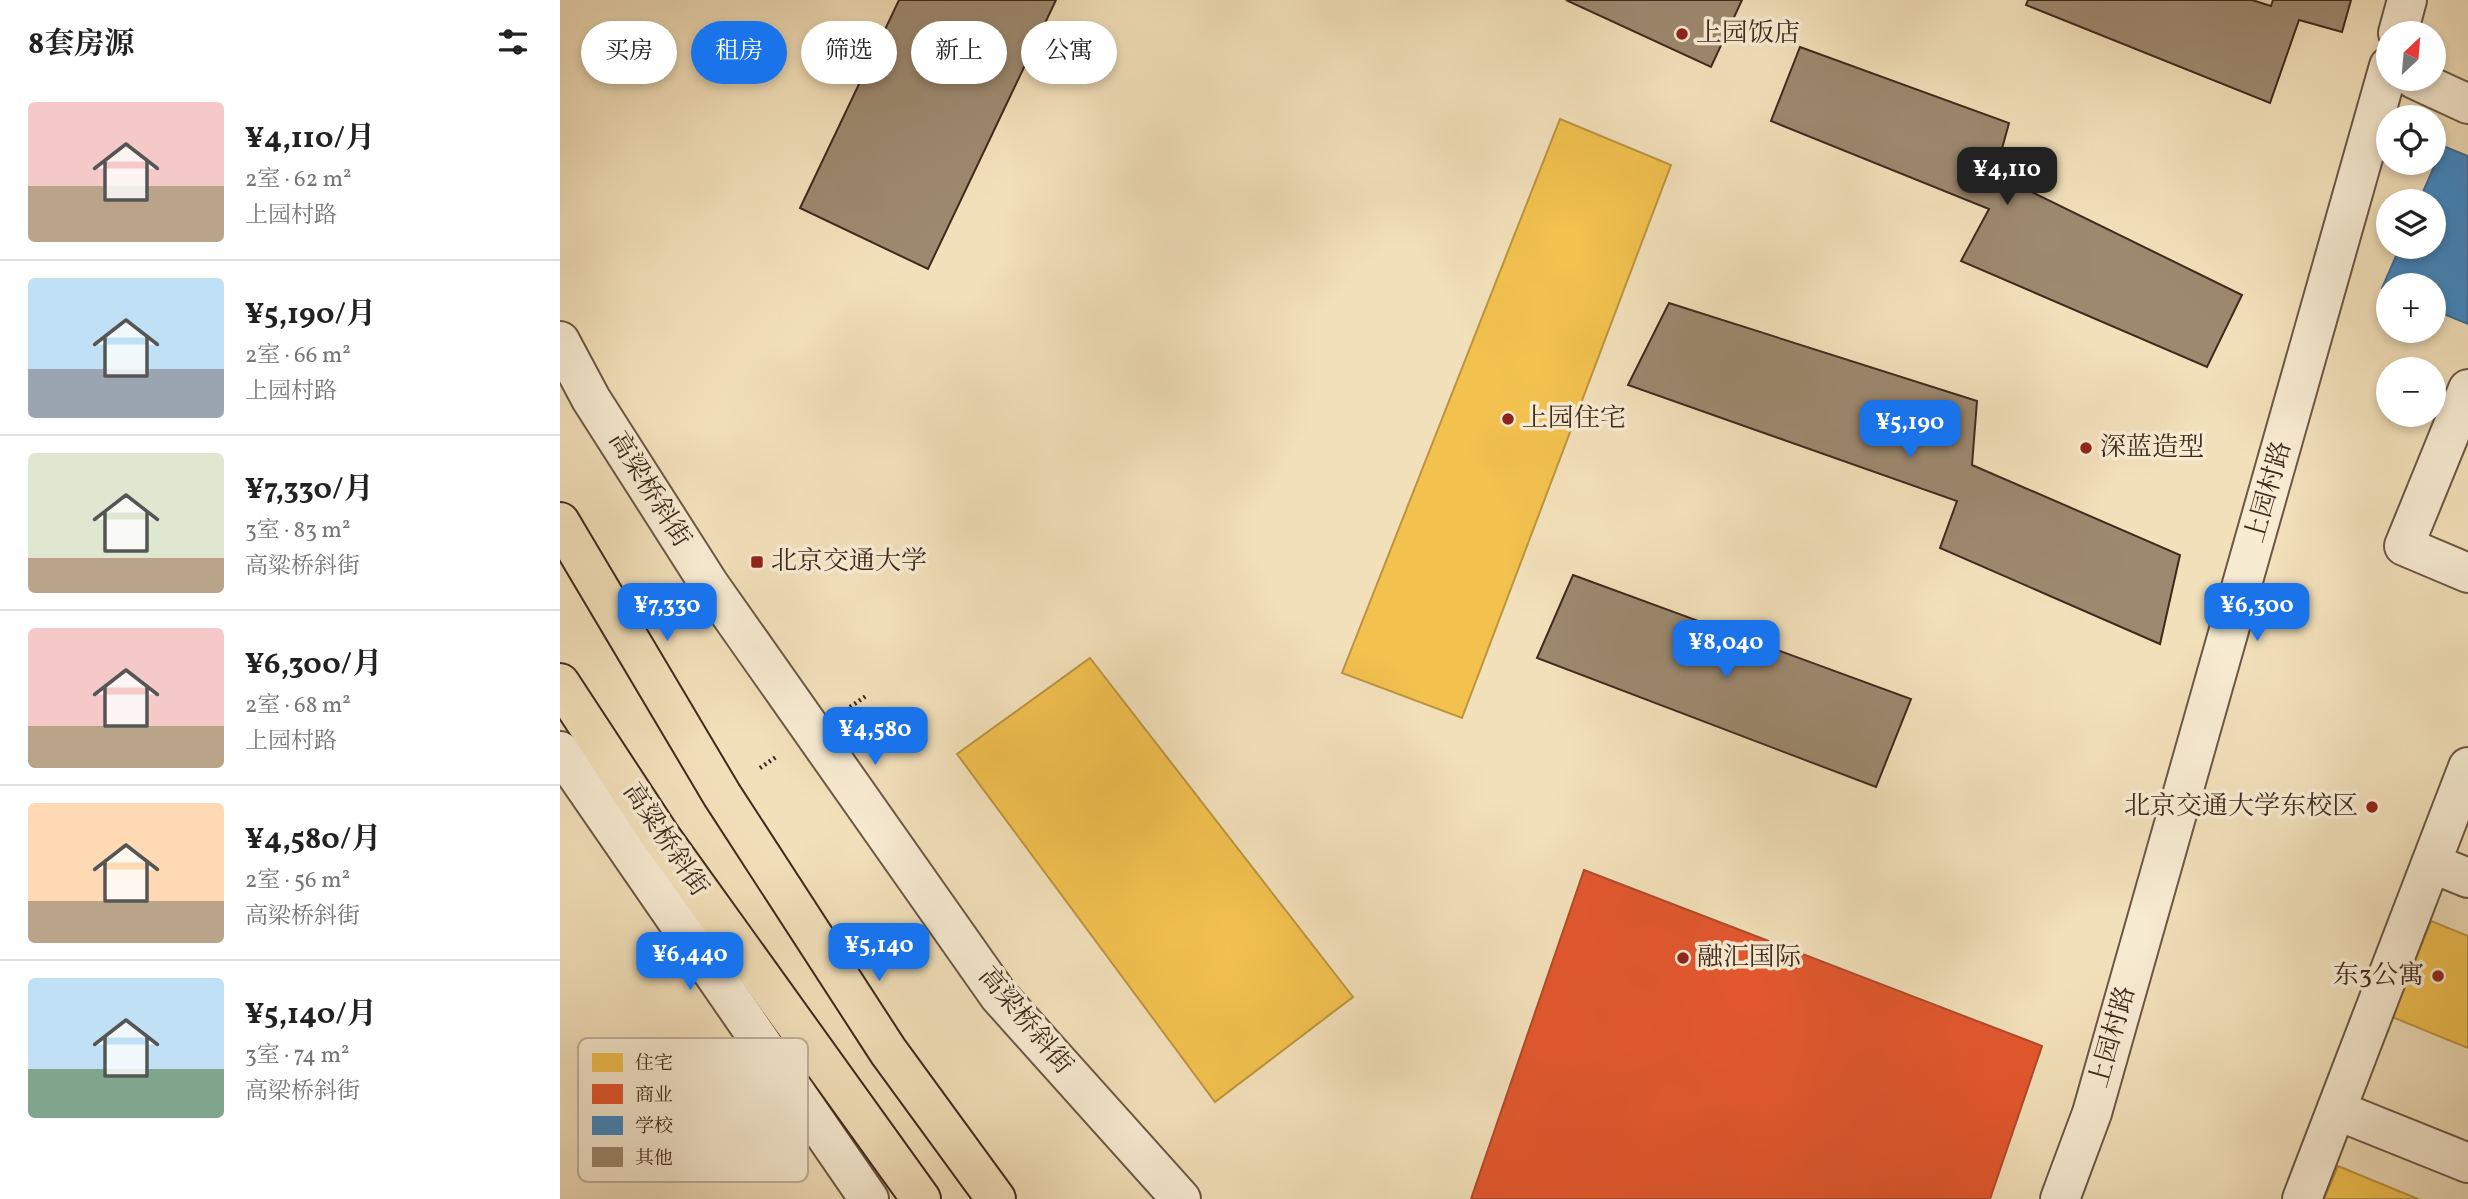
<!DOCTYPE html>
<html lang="zh">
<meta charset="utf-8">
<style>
body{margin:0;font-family:Vollkorn,"Noto Serif SC",serif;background:#f6f6f6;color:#222;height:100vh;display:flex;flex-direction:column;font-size:26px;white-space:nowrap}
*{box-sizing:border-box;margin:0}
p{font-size:23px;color:#767676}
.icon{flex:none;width:38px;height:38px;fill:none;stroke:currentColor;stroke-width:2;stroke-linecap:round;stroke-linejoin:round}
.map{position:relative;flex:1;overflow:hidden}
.side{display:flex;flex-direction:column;background:#fff;width:560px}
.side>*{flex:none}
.top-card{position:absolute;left:21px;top:21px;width:665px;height:63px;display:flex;gap:14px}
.needle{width:46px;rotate:26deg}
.controls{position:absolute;left:1816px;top:21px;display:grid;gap:14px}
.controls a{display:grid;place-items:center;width:70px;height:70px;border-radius:50%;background:#fff;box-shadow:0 4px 10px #0003;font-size:35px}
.price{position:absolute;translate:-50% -60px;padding:0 16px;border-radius:14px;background:#1a73e8;color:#fff;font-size:23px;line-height:46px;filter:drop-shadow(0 2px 4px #0008)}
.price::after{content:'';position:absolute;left:50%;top:42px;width:21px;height:16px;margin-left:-10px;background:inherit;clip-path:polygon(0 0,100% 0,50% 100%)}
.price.current{background:#222;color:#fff}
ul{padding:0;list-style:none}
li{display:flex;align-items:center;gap:21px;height:175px;padding:0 28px}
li+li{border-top:2px solid #e0e0e0}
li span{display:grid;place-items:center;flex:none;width:196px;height:140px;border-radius:7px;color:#555}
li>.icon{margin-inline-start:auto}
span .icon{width:84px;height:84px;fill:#fffc;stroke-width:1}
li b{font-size:30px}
h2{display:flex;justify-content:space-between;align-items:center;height:84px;padding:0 28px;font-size:30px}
.tag{padding:0 24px;border-radius:32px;background:#fff;box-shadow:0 4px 10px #0003;font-size:24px;line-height:63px}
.tag.current{background:#1a73e8;color:#fff}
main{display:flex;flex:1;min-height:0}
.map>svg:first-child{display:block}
.homes{fill:#f2c14e;stroke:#bd943f;stroke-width:2}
.shops{fill:#e4572e;stroke:#b34a29;stroke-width:2}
.schools{fill:#3f88c5;stroke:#3f6c93;stroke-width:2}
.building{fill:#9d896f;stroke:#402a1d;stroke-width:2}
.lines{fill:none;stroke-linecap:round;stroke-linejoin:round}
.minor-casing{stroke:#6c5844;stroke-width:42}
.major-casing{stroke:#402a1d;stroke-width:42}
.path{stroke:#402a1d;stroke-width:4.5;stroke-dasharray:2 3.5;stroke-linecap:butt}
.minor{stroke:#f7ebd2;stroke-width:38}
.major{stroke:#f2e0ba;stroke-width:38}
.poi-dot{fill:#8f2418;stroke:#f7ebd2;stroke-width:2.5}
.labels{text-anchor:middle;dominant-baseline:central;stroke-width:7;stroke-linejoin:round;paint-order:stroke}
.poi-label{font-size:26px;fill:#402a1d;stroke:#f7ebd2;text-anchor:start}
.street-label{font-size:26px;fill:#402a1d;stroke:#f7ebd2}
.key{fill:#f7ebd2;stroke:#c0b19c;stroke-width:2}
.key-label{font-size:19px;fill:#402a1d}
</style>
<main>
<section class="side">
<h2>8套房源<svg class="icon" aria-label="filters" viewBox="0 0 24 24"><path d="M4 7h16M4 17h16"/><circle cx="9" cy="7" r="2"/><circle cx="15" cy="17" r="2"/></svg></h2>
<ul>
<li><span style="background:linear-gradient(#f6c9c9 60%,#b9a48a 0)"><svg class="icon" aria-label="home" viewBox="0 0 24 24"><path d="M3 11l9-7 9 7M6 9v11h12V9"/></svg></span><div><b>¥4,110/月</b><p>2室 · 62 m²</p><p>上园村路</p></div></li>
<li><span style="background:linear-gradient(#bfe0f5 65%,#9aa5b1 0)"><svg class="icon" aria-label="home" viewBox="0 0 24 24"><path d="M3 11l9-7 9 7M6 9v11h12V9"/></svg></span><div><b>¥5,190/月</b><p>2室 · 66 m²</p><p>上园村路</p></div></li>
<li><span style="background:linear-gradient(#dfe7d0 75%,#b9a48a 0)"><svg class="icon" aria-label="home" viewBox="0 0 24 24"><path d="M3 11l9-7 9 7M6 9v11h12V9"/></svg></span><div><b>¥7,330/月</b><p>3室 · 83 m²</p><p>高粱桥斜街</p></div></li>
<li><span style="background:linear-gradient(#f6c9c9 70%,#b9a48a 0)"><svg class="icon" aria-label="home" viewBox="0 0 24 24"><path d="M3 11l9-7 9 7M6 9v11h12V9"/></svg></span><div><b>¥6,300/月</b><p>2室 · 68 m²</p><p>上园村路</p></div></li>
<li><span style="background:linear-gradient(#ffd9b3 70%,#b9a48a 0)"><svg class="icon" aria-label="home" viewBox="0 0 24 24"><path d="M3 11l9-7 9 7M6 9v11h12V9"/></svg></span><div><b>¥4,580/月</b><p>2室 · 56 m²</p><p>高梁桥斜街</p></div></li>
<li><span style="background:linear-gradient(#bfe0f5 65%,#7fa58c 0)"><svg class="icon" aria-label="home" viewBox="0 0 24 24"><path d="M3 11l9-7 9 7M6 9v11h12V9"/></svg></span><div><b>¥5,140/月</b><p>3室 · 74 m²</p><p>高梁桥斜街</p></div></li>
</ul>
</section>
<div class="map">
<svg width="1908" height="1199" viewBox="0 0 1908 1199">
<rect width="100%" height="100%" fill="#f2e0ba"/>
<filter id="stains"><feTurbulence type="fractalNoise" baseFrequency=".00286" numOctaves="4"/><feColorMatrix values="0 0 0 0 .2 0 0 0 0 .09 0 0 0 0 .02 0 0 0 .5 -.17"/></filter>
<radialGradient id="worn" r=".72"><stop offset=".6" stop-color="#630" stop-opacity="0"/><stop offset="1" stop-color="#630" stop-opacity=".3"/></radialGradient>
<path class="homes" d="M 1000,119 L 1111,165 L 902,718 L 782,673 Z
M 530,658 L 793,997 L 655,1102 L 397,754 Z
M 1871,921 L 1908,936 L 1908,1048 L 1832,1017 Z
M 1778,1166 L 1858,1199 L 1764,1199 Z"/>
<path class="shops" d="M 1024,870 L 1482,1046 L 1430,1199 L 911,1199 Z"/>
<path class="schools" d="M 1883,146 L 1908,156 L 1908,324 L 1874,310 L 1874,285 L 1829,285 L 1829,290 L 1822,288 L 1840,247 L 1874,247 L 1874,201 L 1859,201 Z"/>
<path class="building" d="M 339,0 L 496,0 L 368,269 L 240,208 Z
M 1006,0 L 1182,0 L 1151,67 Z
M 1468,0 L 1692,0 L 1711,6 L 1713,0 L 1791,0 L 1782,32 L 1739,20 L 1710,103 L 1466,5 Z
M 1240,47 L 1449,123 L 1435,174 L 1682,295 L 1647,367 L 1401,261 L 1429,209 L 1211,121 Z
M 1109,303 L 1417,401 L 1412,465 L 1620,555 L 1600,644 L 1380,548 L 1397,501 L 1068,385 Z
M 1013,575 L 1351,699 L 1316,787 L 977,658 Z"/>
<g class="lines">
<defs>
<path id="minor" d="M 1838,33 L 1847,0
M 1854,79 L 1908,104
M 0,341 L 31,399 L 149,584 L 439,996 L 621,1199
M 1908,389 L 1844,546 L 1908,573
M 0,751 L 309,1199
M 1871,863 L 1908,878
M 1776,1110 L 1908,1163
M 1500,1199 L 1532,1113 L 1829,66
M 1742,1199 L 1908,767"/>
<path id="major" d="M 0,522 L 162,795 L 328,1051 L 436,1199
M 0,683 L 101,837 L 361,1199"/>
</defs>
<use href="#minor" class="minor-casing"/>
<use href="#major" class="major-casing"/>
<path class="path" d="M 290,707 L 306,696
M 200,768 L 216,757"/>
<use href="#minor" class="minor"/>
<use href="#major" class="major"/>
</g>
<g class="poi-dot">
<circle cx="1122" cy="34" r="7"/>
<circle cx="948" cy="419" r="7"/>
<circle cx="1526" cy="448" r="7"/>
<rect x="190" y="555" width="14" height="14" rx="3.5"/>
<circle cx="1812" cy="807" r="7"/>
<circle cx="1123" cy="958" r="7"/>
<circle cx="1878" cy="976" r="7"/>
</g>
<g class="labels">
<g class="poi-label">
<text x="1136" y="34">上园饭店</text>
<text x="962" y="419">上园住宅</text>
<text x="1540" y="448">深蓝造型</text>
<text x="211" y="562">北京交通大学</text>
<text x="1798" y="807" text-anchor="end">北京交通大学东校区</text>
<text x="1137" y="958">融汇国际</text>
<text x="1864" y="976" text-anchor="end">东3公寓</text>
</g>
<g class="street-label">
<text transform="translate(89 490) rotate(58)">高梁桥斜街</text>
<text transform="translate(1709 492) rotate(-74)">上园村路</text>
<text transform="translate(105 840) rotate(56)">高粱桥斜街</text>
<text transform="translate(465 1021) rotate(50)">高梁桥斜街</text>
<text transform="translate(1553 1037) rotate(-74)">上园村路</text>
</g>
</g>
<rect x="18" y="1038" width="230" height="144" rx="10" class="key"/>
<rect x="32" y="1053" width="31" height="19" fill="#f2c14e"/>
<rect x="32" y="1084" width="31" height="20" fill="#e4572e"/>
<rect x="32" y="1116" width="31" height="19" fill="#3f88c5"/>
<rect x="32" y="1147" width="31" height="20" fill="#9d896f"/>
<g class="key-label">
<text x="75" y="1069">住宅</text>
<text x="75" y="1101">商业</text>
<text x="75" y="1132">学校</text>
<text x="75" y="1164">其他</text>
</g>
<rect width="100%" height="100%" filter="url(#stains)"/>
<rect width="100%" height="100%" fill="url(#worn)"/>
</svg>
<div class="controls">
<a><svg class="needle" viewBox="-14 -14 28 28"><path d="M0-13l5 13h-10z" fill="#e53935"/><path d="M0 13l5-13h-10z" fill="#767676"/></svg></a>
<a><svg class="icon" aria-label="locate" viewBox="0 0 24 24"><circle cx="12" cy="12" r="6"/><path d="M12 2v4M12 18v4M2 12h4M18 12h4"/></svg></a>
<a><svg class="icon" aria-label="layers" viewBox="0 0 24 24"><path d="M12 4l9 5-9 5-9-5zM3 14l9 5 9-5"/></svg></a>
<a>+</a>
<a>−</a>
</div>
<b class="price current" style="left:1447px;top:207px">¥4,110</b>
<b class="price" style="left:1350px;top:460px">¥5,190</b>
<b class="price" style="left:107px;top:643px">¥7,330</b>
<b class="price" style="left:1697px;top:643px">¥6,300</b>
<b class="price" style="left:1166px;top:680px">¥8,040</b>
<b class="price" style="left:315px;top:767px">¥4,580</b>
<b class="price" style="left:319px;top:983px">¥5,140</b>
<b class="price" style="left:130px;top:992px">¥6,440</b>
<div class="top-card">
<a class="tag">买房</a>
<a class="tag current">租房</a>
<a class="tag">筛选</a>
<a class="tag">新上</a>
<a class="tag">公寓</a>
</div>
</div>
</main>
